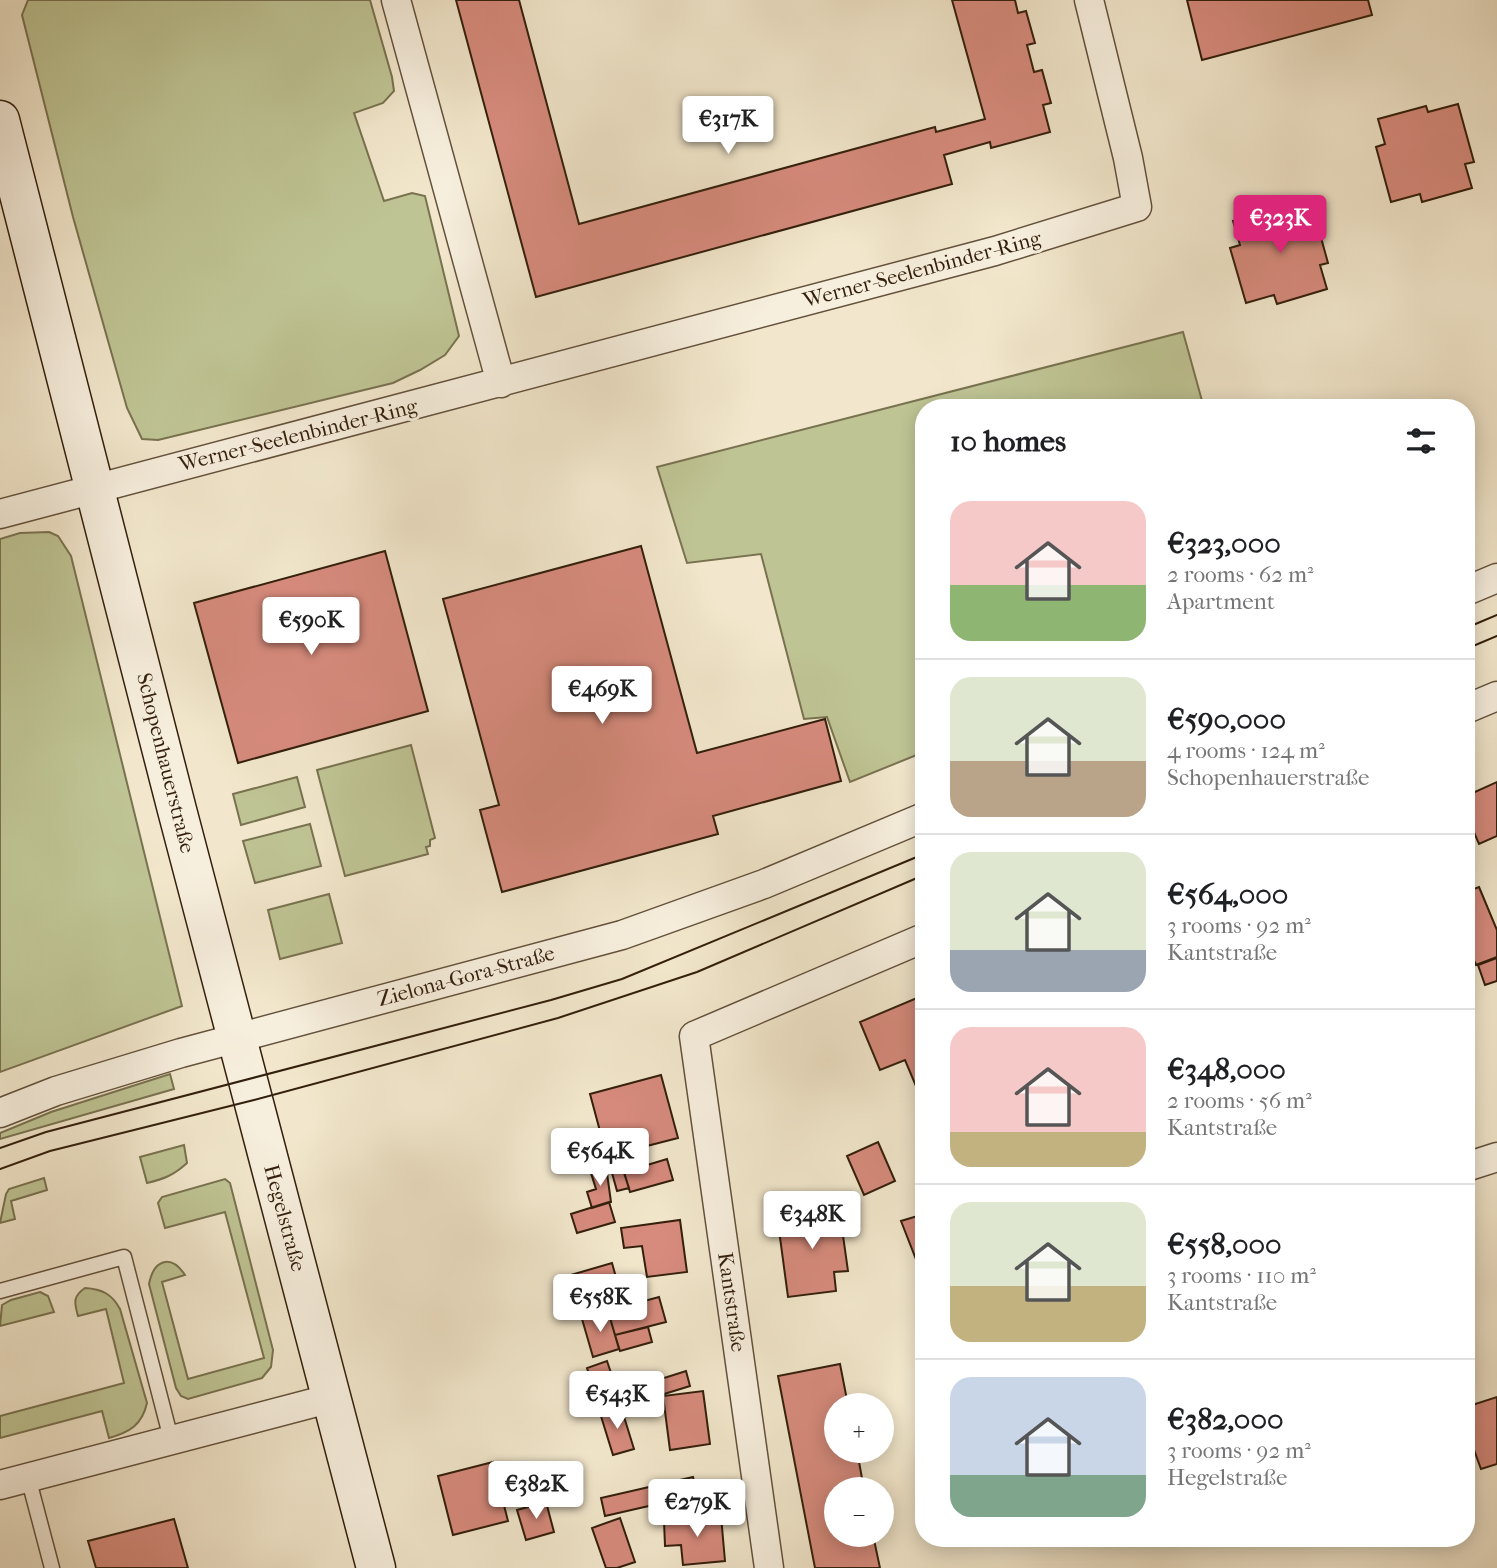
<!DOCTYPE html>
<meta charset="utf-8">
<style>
body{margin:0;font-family:"IM FELL French Canon",serif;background:#f2f2f2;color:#202124;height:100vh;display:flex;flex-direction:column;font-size:26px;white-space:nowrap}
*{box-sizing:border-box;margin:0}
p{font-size:23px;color:#757577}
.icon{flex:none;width:38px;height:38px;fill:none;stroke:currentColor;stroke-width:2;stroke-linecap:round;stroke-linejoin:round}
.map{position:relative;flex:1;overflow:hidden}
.side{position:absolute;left:915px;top:399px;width:560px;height:1148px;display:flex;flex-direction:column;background:#fff;border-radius:28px;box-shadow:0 4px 18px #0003}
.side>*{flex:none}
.controls{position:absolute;left:824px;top:1393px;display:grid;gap:14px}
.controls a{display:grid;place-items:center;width:70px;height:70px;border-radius:50%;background:#fff;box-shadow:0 4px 18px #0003;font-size:35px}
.price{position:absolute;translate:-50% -60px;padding:0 16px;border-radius:7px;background:#fff;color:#222;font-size:23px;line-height:46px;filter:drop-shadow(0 2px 4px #0008)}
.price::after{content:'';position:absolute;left:50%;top:42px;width:21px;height:16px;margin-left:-10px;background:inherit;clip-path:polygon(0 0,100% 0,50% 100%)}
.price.current{background:#db2777;color:#fff}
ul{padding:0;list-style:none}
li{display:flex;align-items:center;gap:21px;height:175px;padding:0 35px}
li+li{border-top:2px solid #e0e0e0}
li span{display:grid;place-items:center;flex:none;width:196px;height:140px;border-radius:21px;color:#555}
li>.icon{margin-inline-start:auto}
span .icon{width:84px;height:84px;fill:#fffc;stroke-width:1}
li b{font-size:30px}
h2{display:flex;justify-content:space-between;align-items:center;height:84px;padding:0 35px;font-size:30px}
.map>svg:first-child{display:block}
.green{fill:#bfc494;stroke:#797250;stroke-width:2}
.building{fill:#d78b7d;stroke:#331f0c;stroke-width:2}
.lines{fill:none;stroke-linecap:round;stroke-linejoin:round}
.lane-casing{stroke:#63513c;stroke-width:17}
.street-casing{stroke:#63513c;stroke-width:31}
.secondary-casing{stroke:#331f0c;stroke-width:41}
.lane{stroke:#f7efde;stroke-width:14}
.street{stroke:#f7efde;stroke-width:28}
.secondary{stroke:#f7efde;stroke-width:38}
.tram{stroke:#331f0c;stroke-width:2}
.labels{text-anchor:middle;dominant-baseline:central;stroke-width:6;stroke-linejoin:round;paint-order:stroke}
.street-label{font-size:21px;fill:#331f0c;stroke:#f7efde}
</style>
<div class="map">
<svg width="1497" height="1568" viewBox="0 0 1497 1568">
<rect width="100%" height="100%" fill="#f2e7cc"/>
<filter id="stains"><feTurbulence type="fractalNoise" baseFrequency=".00286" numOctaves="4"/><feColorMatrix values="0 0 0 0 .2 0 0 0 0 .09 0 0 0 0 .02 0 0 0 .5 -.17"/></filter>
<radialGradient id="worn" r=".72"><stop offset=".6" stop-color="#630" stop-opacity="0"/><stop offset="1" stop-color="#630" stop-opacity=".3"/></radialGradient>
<path class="green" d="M 28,0 L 370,0 L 392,77 L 394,91 L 383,103 L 354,113 L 384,201 L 412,193 L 425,196 L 459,336 L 445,355 L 420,370 L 393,383 L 158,440 L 142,439 L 127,408 L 73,217 L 22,15 Z
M 1183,332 L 1204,408 L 924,408 L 924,752 L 850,782 L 827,717 L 804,719 L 761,554 L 687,563 L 657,467 Z
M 49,532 L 58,536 L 71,556 L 182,1006 L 0,1072 L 0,539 L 20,533 Z
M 411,745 L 435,838 L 430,840 L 430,846 L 426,847 L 428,854 L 345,876 L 317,770 Z
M 297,777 L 305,807 L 241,825 L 233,794 Z
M 310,824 L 321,866 L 255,883 L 243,841 Z
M 329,894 L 342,943 L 280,959 L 268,910 Z
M 170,1074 L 174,1089 L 0,1139 L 0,1133 L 51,1112 Z
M 184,1145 L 187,1163 C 174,1175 164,1179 147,1183 L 140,1157 Z
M 44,1178 L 47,1190 L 11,1201 L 15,1219 L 0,1223 L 6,1194 L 9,1189 Z
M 225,1179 L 230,1183 L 273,1350 L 271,1367 L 262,1378 L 188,1399 L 181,1396 L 176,1388 L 149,1284 C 154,1259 171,1254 185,1275 L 162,1282 L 188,1379 L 264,1358 L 225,1212 L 165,1228 L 158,1203 L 162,1197 Z
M 85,1288 C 102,1289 112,1294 120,1309 L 147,1403 C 142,1425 130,1432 109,1438 L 102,1411 L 0,1438 L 0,1416 L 124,1383 L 106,1309 L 78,1316 C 74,1302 73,1296 85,1288 Z
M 40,1292 L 48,1296 L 54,1312 L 0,1326 L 2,1305 L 11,1300 Z"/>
<path class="building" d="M 456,0 L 519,0 L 579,224 L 935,127 L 936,132 L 985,119 L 952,0 L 1015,0 L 1018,13 L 1026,11 L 1035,43 L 1027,45 L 1034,72 L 1042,70 L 1051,103 L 1043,105 L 1050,132 L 991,148 L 990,142 L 944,155 L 952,184 L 536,297 Z
M 1187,0 L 1368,0 L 1372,15 L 1202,60 Z
M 1458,104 L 1474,162 L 1465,164 L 1472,188 L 1422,202 L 1420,194 L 1391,202 L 1376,147 L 1385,144 L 1378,119 L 1426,106 L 1428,112 Z
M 1312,205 L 1328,263 L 1320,265 L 1327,289 L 1277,304 L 1274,295 L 1246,303 L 1230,248 L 1240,245 L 1233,221 L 1281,207 L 1282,214 Z
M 641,546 L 697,753 L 825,719 L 841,781 L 713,816 L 718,834 L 502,892 L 480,810 L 499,805 L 443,599 Z
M 385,551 L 428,711 L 238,763 L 194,603 Z
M 1497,782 L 1497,836 L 1479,844 L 1466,814 L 1466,796 Z
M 1479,887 L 1497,930 L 1497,957 L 1476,965 L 1466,942 L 1466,892 Z
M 1497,958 L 1497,981 L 1485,985 L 1478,965 Z
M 924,995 L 924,1105 L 905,1060 L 880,1070 L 860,1022 Z
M 661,1075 L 678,1138 L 639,1148 L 636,1138 L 604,1146 L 590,1094 Z
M 878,1142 L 895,1181 L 864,1195 L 847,1156 Z
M 667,1159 L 673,1180 L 630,1192 L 624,1172 Z
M 606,1166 L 611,1202 L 592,1208 L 587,1192 L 596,1189 L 590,1170 Z
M 623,1170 L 629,1188 L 617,1191 L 612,1173 Z
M 609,1202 L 615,1222 L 577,1233 L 571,1214 Z
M 839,1207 L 848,1271 L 834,1272 L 836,1291 L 788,1297 L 777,1215 Z
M 924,1214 L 924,1271 L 922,1266 L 919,1267 L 901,1221 Z
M 680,1220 L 687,1272 L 647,1277 L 642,1246 L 624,1248 L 621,1228 Z
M 612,1263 L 621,1295 L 573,1309 L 564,1277 Z
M 659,1297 L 666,1322 L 615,1335 L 608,1311 Z
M 608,1311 L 619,1349 L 593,1357 L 582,1319 Z
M 648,1327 L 652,1342 L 620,1351 L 615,1335 Z
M 607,1361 L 622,1406 L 602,1413 L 587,1368 Z
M 840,1364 L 848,1405 L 836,1405 L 836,1451 L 857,1451 L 864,1489 L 836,1489 L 836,1535 L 873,1535 L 880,1568 L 815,1568 L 778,1376 Z
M 686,1371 L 690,1386 L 622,1407 L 617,1393 Z
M 703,1391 L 710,1444 L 670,1450 L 663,1396 Z
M 1497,1397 L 1497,1464 L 1481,1469 L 1466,1428 L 1466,1407 Z
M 621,1407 L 634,1449 L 613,1455 L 600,1413 Z
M 493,1462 L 508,1521 L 453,1535 L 438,1476 Z
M 693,1477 L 697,1495 L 605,1516 L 601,1498 Z
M 546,1502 L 554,1532 L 526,1540 L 517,1510 Z
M 721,1516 L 725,1561 L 683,1565 L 681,1545 L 665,1546 L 664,1521 Z
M 620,1518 L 635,1562 L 617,1568 L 606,1568 L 592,1528 Z
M 174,1519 L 188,1568 L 96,1568 L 88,1541 Z"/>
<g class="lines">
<defs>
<path id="lane" d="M 0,1291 L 124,1257 L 171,1439
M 28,1477 L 52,1568"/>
<path id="street" d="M 396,0 L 501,383
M 0,514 L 995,251 L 1137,207 L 1128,158 L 1089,0
M 1466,591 L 1497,578
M 1466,709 L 1497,696
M 0,1113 L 56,1091 L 181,1053 L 622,935 L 764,884 L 924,817
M 1466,1167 L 1497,1157
M 0,1485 L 332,1398
M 769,1568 L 694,1036 L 924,938"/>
<path id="secondary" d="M 0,120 L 177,810 L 376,1568"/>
</defs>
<use href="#lane" class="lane-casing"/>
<use href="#street" class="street-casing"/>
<use href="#secondary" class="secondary-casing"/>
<use href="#lane" class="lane"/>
<use href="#street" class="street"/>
<use href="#secondary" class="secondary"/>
<path class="tram" d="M 1466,628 L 1497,615
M 1466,649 L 1497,636
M 0,1148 L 46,1132 L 551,1000 L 622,979 L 924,854
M 0,1169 L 50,1151 L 254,1100 L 558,1018 L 697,972 L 924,875"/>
</g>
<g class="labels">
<g class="street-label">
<text transform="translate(922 269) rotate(-15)">Werner-Seelenbinder-Ring</text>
<text transform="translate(298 435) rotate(-14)">Werner-Seelenbinder-Ring</text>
<text transform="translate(166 763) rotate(76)">Schopenhauerstraße</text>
<text transform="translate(466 976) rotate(-15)">Zielona-Gora-Straße</text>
<text transform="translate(285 1218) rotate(75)">Hegelstraße</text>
<text transform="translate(732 1302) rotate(82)">Kantstraße</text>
</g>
</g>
<rect width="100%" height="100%" filter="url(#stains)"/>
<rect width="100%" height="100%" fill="url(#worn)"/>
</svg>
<div class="controls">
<a>+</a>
<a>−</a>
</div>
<b class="price" style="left:728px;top:156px">€317K</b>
<b class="price current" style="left:1280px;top:255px">€323K</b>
<b class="price" style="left:311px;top:657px">€590K</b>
<b class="price" style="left:602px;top:726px">€469K</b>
<b class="price" style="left:600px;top:1188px">€564K</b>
<b class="price" style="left:812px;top:1251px">€348K</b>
<b class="price" style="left:600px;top:1334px">€558K</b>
<b class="price" style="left:617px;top:1431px">€543K</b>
<b class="price" style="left:536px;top:1521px">€382K</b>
<b class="price" style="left:697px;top:1539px">€279K</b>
<section class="side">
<h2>10 homes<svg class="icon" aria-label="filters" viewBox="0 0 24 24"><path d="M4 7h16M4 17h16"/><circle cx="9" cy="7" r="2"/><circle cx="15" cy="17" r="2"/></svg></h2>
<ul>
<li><span style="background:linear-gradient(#f6c9c9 60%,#8fb573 0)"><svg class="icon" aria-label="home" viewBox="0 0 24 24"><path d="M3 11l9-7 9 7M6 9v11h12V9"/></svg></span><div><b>€323,000</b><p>2 rooms · 62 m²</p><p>Apartment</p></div></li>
<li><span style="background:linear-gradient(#dfe7d0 60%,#b9a48a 0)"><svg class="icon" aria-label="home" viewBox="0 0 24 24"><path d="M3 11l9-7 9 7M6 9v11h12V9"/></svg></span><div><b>€590,000</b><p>4 rooms · 124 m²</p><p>Schopenhauerstraße</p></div></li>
<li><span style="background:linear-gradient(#dfe7d0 70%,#9aa5b1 0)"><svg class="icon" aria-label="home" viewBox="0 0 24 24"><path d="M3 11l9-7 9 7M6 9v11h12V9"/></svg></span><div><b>€564,000</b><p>3 rooms · 92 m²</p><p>Kantstraße</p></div></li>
<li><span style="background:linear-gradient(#f6c9c9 75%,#c2b280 0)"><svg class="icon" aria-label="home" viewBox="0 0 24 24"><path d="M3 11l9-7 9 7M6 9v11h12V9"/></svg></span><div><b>€348,000</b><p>2 rooms · 56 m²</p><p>Kantstraße</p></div></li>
<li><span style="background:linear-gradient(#dfe7d0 60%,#c2b280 0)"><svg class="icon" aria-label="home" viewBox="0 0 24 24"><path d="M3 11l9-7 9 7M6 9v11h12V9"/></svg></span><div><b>€558,000</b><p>3 rooms · 110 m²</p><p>Kantstraße</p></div></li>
<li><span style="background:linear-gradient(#c9d6e8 70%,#7fa58c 0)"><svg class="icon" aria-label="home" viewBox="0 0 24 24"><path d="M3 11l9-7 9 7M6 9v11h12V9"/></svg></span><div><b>€382,000</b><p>3 rooms · 92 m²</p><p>Hegelstraße</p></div></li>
</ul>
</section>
</div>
